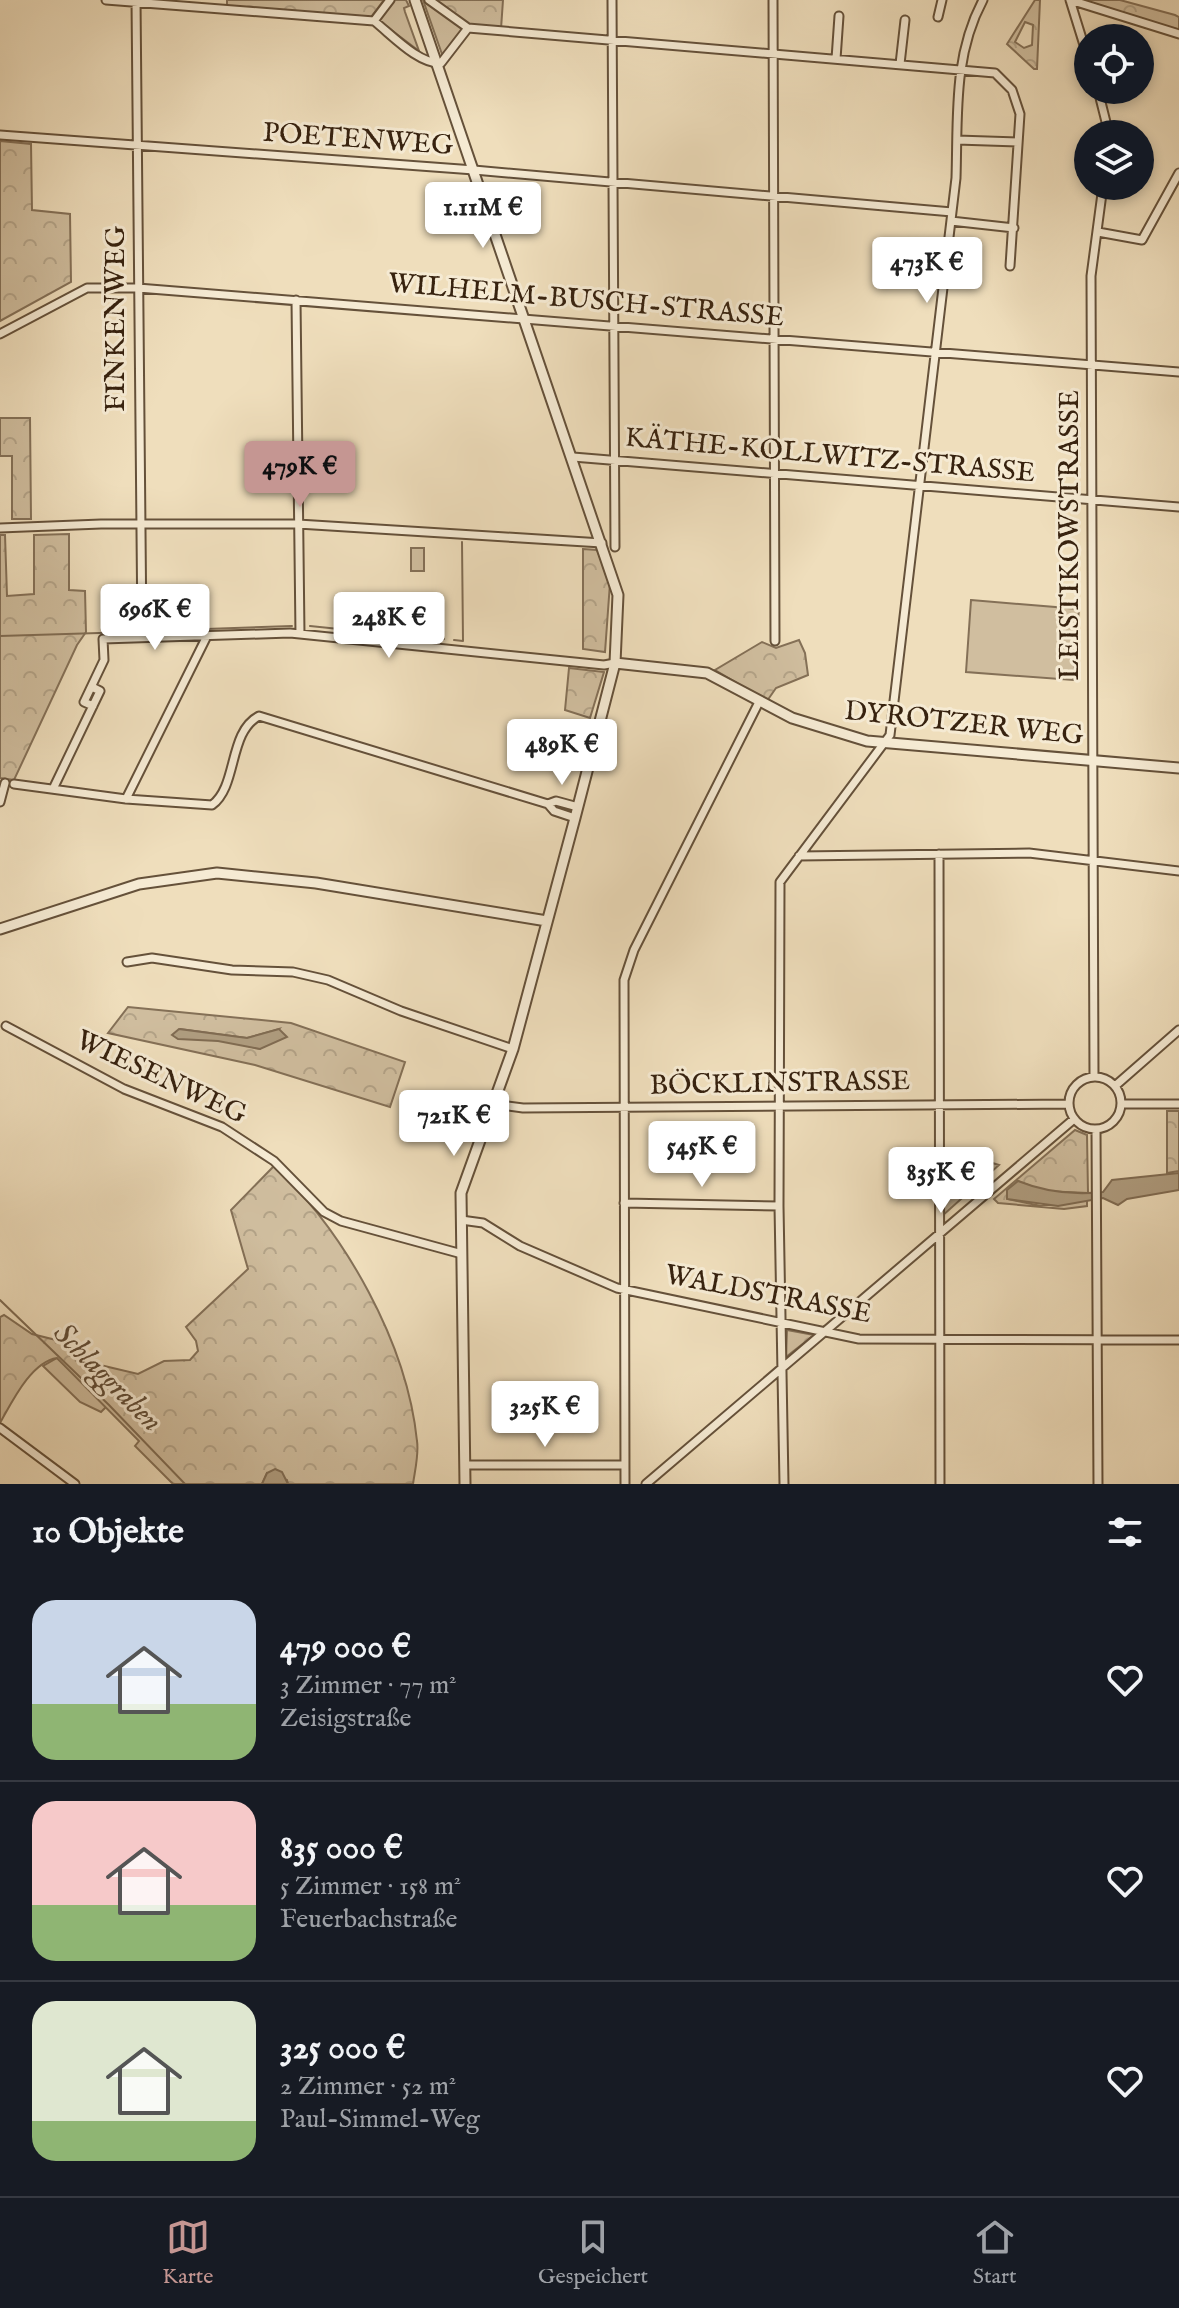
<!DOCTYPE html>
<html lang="de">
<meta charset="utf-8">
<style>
body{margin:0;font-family:"IM FELL English",serif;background:#20242c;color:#f1f3f6;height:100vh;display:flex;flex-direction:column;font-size:30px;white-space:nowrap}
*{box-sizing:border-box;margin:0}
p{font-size:26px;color:#9ea1a6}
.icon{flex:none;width:44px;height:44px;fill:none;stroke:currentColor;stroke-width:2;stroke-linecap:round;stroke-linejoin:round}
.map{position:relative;height:1484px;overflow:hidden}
.details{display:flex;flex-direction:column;background:#171b24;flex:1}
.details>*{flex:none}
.controls{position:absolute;left:1074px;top:24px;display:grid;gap:16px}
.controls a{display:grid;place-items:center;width:80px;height:80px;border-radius:50%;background:#171b24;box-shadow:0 4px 12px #0003;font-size:40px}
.price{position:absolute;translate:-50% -68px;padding:0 18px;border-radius:8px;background:#fff;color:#222;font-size:26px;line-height:52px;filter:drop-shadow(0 2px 4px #0008)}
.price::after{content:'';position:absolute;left:50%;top:48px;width:24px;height:18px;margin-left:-12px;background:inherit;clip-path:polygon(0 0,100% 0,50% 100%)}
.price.on{background:#c59692;color:#111}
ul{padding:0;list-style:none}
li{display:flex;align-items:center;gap:24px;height:200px;padding:0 32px}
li+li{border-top:2px solid #363941}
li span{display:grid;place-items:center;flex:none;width:224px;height:160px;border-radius:24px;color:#555}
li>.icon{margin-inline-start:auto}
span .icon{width:96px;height:96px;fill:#fffc;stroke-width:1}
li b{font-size:34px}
h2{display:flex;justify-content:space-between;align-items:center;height:96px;padding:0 32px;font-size:34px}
.menu{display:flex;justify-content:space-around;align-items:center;height:112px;border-top:2px solid #363941;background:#171b24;font-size:22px;color:#9ea1a6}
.menu a{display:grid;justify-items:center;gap:4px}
.menu .on{color:#c59692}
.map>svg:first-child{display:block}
.green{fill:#d0be9f;stroke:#847057;stroke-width:2}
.forest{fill:url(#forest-crowns);stroke:#847057;stroke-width:2;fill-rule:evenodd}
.water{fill:#b09e81;stroke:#806c53;stroke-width:2}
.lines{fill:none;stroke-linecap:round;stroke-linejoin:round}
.stream{stroke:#806c53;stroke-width:2}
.minor-casing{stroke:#65513a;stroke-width:11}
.tertiary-casing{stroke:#65513a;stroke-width:13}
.minor{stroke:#f5ead3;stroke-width:7}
.tertiary{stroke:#f5ead3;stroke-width:9}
.labels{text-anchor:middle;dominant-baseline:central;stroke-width:6;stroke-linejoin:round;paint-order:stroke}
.street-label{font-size:28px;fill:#37220f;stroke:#f5ead3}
.water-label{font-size:30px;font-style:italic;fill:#614d37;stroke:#f5ead3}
</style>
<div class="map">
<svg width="1179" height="1484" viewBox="0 0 1179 1484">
<defs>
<pattern id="forest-crowns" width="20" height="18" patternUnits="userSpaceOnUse" patternTransform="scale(2)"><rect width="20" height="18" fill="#d0be9f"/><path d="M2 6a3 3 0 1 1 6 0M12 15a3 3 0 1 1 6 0" fill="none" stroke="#b3a388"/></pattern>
</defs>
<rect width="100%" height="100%" fill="#efdebc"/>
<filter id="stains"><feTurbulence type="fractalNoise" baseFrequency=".0025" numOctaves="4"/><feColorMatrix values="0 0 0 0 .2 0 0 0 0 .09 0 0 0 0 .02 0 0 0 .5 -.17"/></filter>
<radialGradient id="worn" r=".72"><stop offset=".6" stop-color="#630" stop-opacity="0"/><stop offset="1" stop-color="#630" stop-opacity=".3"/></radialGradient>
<path class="green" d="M 395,0 L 406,0 L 409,6 L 404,8 L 405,12 L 419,51 L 378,20 Z
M 423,0 L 466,28 L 443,57 Z
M 411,548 L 424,548 L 424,571 L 411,571 Z
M 971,600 L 1079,609 L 1073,680 L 966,672 Z
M 57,1358 L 107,1406 L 101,1412 L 80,1402 L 43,1366 Z"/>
<path class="forest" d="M 227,0 L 384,0 L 371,17 L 227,8 Z
M 436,0 L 503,0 L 501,29 L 469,25 Z
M 1035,0 L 1040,0 L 1037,69 L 1034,69 L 1007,44 ZM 1025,22 L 1033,25 L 1032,45 L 1024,48 L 1015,42 Z
M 1079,0 L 1120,0 L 1175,15 L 1179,17 L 1179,31 Z
M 0,141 L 31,144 L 32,210 L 70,214 L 71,282 L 0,321 Z
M 0,418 L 30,418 L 31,519 L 12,519 L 12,456 L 0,456 Z
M 69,534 L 69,590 L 85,591 L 86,632 L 77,645 L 14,780 L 0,778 L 0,535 L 5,535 L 7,596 L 34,594 L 34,535 Z
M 583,549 L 597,550 L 610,583 L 605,652 L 583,649 Z
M 799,640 L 805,653 L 808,675 L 776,688 L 767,701 L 715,670 L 762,642 L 776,648 Z
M 569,668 L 604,672 L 590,718 L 565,710 Z
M 128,1007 L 291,1023 L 405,1062 L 390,1107 L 255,1065 L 108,1033 ZM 180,1029 L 247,1038 L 279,1029 L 260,1049 Z
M 1167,1111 L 1179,1111 L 1179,1171 L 1167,1173 Z
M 1075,1130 L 1087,1135 L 1088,1193 L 1043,1191 L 1018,1181 L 1008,1199 L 1041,1206 L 1087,1200 L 1087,1206 L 1064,1209 L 998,1203 L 994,1199 Z
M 943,1148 L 999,1165 L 941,1217 Z
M 274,1166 C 345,1232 407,1343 417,1441 C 419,1454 415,1470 413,1484 L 288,1484 L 287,1480 L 267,1473 L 262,1484 L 173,1484 L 135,1446 L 139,1441 L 57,1358 C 31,1362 12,1402 0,1423 L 0,1317 L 4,1315 L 32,1334 L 68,1343 L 96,1364 L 138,1374 L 164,1361 L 190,1360 L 198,1351 L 196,1341 L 186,1327 L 248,1269 L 231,1210 Z
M 787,1330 L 814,1335 L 786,1357 Z"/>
<path class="water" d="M 179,1029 L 247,1038 L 279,1029 L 287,1037 L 260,1049 L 218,1041 L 178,1039 L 172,1035 Z
M 1179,1173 L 1179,1190 L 1127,1199 L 1118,1205 L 1103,1198 L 1058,1206 L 1007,1199 L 1007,1190 L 1018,1181 C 1045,1192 1075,1195 1103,1192 L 1112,1180 Z
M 275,1469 L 282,1472 L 288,1484 L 262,1484 L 267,1473 Z"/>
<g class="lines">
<path class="stream" d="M 310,626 L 407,636
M 148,631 L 292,626
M 0,636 L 132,632
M 418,637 L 444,639
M 454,640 L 463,641 L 462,542
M 0,1300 L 109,1405 L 185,1484"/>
<defs>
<path id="minor" d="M 106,0 L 374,21
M 136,0 L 142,637
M 429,0 L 468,28
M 612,0 L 615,547
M 773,0 L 775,641
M 1070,0 L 1179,34
M 1070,0 L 1088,58
M 938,17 L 942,0
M 374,21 C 392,35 418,64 441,63 L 468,28
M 374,21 L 390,0
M 468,28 L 995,73 L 1012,90 L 1020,114 L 1010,266
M 836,59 L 839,16
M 900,64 L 905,20
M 1098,90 L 1109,134
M 0,135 L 474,170 L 952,212
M 957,140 L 1018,142
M 951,221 L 1014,228
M 1098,232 L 1142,240 L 1179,173
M 296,300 L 300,634
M 0,334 L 87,288 L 138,288 L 1179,372
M 573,457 L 1179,507
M 0,528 L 101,524 L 298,524 L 602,543
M 93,706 L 84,702 L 104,660 L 103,639 L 290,633 L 604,665 L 615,663
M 14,784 L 126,799 L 212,805 C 238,786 228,732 259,716 L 548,804 L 556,801 L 578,807
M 53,789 L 100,691 L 92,687
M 126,799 L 207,636
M 0,802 L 5,783
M 548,804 L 554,811 L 575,818
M 939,854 L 940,1484
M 799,856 L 1029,853 L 1179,871
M 127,962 L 152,958 L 232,970 L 293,972 L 328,980 L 401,1011 L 513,1049
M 6,1026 L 124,1089 L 222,1127 L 274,1161 L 324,1212 L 341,1221 L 462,1254
M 1094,1077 L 1091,276 L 1103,186
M1069 1103a26 26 0 1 1 52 0a26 26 0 1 1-52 0Z
M 1115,1086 L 1179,1030
M 492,1104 L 523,1108 L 1069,1104
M 1121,1104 L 1179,1104
M 1096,1130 L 1098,1484
M 624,1203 L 779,1206
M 461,1220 L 483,1223 L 520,1246 L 617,1288 L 859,1339 L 1179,1340
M 0,1428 L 75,1484
M 465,1465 L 625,1465
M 625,1484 L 624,980 L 634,950 L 759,702
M 646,1484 L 1074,1119
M 784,1484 L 779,1206 L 780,882 L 890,735 L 956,178 C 958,116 953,56 983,0"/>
<path id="tertiary" d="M 415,0 L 618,595 L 615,663 L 575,818 L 513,1049 L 461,1193 L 465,1484
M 615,663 L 707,673 L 792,718 L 867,741 L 1179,768
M 0,929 L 139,884 L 217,873 L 316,883 L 547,921"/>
</defs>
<use href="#minor" class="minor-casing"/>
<use href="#tertiary" class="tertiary-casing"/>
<use href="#minor" class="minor"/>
<use href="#tertiary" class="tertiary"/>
</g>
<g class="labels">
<g class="street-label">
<text transform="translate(358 140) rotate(4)">POETENWEG</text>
<text transform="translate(586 301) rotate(5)">WILHELM-BUSCH-STRASSE</text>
<text transform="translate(116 319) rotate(-90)">FINKENWEG</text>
<text transform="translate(830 456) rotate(5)">KÄTHE-KOLLWITZ-STRASSE</text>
<text transform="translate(1070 535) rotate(-90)">LEISTIKOWSTRASSE</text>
<text transform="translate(964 724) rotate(6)">DYROTZER WEG</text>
<text transform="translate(161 1078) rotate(25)">WIESENWEG</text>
<text transform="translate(780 1084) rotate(-1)">BÖCKLINSTRASSE</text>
<text transform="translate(768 1295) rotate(11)">WALDSTRASSE</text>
</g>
<g class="water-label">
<text transform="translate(107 1378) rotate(45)">Schlaggraben</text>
</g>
</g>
<rect width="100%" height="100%" filter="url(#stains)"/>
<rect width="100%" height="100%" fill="url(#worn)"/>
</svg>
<div class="controls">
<a><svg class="icon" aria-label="locate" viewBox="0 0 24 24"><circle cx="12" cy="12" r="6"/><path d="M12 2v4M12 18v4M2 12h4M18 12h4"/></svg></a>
<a><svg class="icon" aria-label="layers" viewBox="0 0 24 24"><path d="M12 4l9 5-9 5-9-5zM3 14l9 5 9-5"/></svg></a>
</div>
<b class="price" style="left:483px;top:250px">1.11M €</b>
<b class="price" style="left:927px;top:305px">473K €</b>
<b class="price on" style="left:300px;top:509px">479K €</b>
<b class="price" style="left:155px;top:652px">696K €</b>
<b class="price" style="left:389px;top:660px">248K €</b>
<b class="price" style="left:562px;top:787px">489K €</b>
<b class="price" style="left:454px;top:1158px">721K €</b>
<b class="price" style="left:702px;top:1189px">545K €</b>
<b class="price" style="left:941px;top:1215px">835K €</b>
<b class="price" style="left:545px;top:1449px">325K €</b>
</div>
<section class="details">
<h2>10 Objekte<svg class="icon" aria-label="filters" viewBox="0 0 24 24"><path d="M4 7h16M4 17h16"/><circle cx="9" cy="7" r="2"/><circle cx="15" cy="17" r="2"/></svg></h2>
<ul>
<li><span style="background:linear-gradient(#c9d6e8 65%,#8fb573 0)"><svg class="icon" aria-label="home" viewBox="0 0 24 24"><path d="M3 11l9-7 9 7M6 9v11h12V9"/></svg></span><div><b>479 000 €</b><p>3 Zimmer · 77 m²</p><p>Zeisigstraße</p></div><svg class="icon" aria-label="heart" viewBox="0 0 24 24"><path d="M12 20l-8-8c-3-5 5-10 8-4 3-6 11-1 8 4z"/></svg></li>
<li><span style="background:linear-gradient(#f6c9c9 65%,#8fb573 0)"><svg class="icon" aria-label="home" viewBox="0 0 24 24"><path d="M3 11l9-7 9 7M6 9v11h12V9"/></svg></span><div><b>835 000 €</b><p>5 Zimmer · 158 m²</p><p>Feuerbachstraße</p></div><svg class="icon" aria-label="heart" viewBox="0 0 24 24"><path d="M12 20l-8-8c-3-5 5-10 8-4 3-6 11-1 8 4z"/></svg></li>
<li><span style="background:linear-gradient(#dfe7d0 75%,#8fb573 0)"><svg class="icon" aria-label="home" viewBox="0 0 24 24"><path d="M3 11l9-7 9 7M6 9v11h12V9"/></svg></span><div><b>325 000 €</b><p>2 Zimmer · 52 m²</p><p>Paul-Simmel-Weg</p></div><svg class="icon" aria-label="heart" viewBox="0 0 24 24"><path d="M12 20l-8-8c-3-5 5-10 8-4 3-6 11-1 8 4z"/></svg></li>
</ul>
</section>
<nav class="menu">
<a class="on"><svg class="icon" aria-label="map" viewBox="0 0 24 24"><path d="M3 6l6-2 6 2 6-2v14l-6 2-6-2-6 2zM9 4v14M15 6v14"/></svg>Karte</a>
<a><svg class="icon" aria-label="saved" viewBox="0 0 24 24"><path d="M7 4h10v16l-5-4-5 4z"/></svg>Gespeichert</a>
<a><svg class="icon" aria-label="home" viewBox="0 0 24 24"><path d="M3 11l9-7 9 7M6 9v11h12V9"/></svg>Start</a>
</nav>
